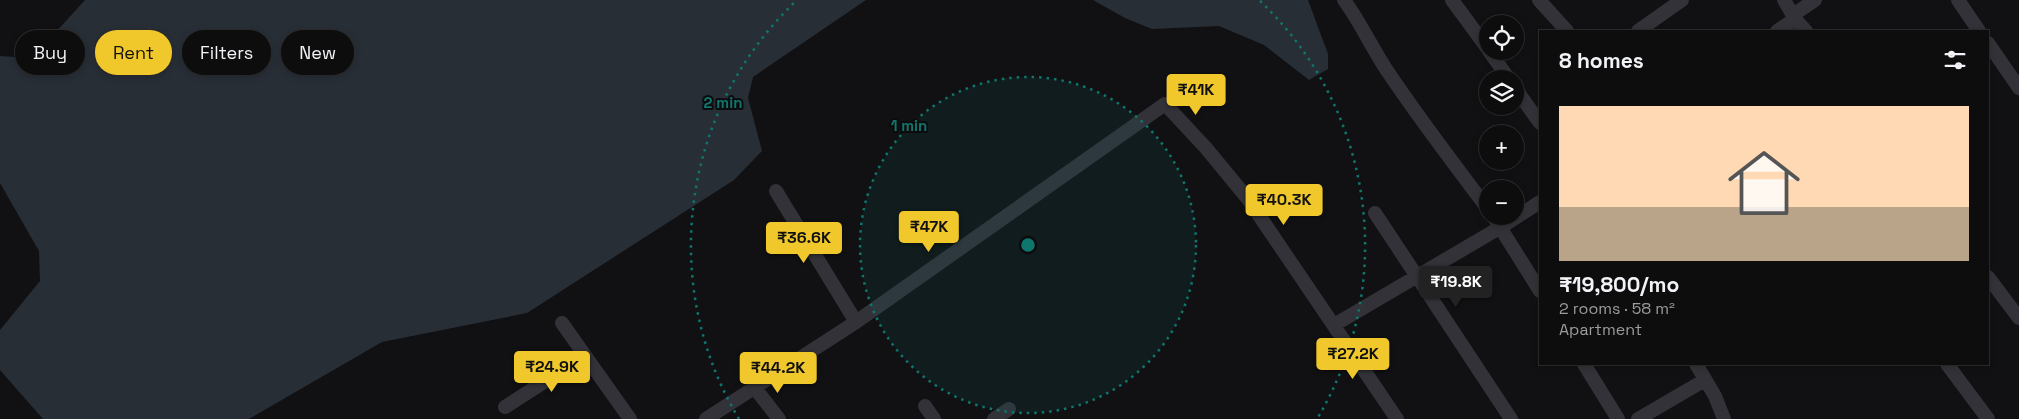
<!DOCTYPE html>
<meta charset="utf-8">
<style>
body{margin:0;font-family:"Space Grotesk",sans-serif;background:#161617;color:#f1f3f6;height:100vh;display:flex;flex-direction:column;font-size:19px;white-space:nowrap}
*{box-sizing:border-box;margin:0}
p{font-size:16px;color:#9a9c9e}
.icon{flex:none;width:28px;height:28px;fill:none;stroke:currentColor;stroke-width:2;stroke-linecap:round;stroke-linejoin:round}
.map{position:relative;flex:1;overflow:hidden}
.panel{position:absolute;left:1539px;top:30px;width:450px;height:335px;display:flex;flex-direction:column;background:#0d0d0e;border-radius:0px;box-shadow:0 2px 8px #0003,0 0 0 1px #2d2d2e}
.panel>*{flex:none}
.top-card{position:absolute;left:15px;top:30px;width:475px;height:45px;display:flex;gap:10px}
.tools{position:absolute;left:1479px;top:15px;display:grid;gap:10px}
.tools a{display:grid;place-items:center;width:45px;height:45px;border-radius:50%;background:#0d0d0e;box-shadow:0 2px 8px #0003,0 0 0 1px #2d2d2e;font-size:25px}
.price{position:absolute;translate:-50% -42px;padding:0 11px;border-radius:5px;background:#f0c82b;color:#111;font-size:16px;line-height:32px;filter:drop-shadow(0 1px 2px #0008)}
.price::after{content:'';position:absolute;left:50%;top:30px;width:15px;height:11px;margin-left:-8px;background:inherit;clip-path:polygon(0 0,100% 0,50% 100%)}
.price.selected{background:#222;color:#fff}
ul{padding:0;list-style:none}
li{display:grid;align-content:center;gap:10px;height:265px;padding:0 20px}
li+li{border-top:1px solid #2d2d2e}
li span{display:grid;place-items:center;height:155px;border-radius:0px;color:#555}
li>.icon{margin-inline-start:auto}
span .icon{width:90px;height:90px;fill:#fffc;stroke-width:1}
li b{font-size:21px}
h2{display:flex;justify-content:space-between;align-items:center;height:60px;padding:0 20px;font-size:21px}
.chip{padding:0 18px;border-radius:22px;background:#0d0d0e;box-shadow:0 2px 8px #0003,0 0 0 1px #2d2d2e;font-size:18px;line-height:45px}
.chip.selected{background:#f0c82b;color:#111}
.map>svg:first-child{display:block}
.water{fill:#282e36}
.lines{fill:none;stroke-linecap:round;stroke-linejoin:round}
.minor{stroke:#323238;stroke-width:14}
.ring{fill:none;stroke:#0f766e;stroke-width:2.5;stroke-dasharray:2.5 5}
.centre{fill:#0f766e;stroke:#0c0c0e;stroke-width:2.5}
.ring-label{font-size:15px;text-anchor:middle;font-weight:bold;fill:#0f766e;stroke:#0c0c0e;stroke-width:4;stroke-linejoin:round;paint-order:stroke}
</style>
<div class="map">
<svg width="2019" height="419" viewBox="0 0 2019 419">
<rect width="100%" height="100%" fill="#111113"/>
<path class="water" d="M 85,0 L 866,0 L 753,77 L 748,98 L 762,151 L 734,180 L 527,313 L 382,342 L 249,419 L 43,419 L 0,370 L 0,330 L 40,281 L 39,251 L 0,183 L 0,56 L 15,57 L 44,45 Z
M 1093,0 L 1308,0 L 1328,54 L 1328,69 L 1309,80 L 1264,45 L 1219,26 L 1152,29 L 1125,18 Z"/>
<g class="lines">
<path class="minor" d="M 1344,0 C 1360,22 1371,46 1386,69 C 1418,117 1453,163 1488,209
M 1452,0 L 1488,49
M 1539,0 L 1567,31
M 1784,0 L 1795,19
M 1958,0 L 1979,31
M 1793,15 L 1815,0
M 1638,31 L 1682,0
M 1777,31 L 1795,19 L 1806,31
M 1988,43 L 2019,88
M 1489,51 L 1509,79
M 1515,88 L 1540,123
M 776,191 L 856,322
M 1375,213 L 1511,419
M 1493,216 L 1540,291
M 1988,277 L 2019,318
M 562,323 L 630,419
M 1334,325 L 1501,227 L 1540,202
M 1584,364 L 1618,419
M 1696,364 L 1715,396 L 1724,419
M 1947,364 L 1988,419
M 754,387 L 779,419
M 925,406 L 934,419
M 505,407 L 584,356
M 706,419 L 856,322 L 1165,104 L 1206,148 L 1248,199 L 1397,419
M 994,419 L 1009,409
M 1638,419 L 1705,380"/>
</g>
<circle cx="1028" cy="245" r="168" fill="#0f766e" fill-opacity=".12"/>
<g class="ring">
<circle cx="1028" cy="245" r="168"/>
<path d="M739 419A337 337 0 0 1 796 1M1260 1A337 337 0 0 1 1317 419"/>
</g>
<circle cx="1028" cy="245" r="8" class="centre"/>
<g class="ring-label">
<text x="723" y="108">2 min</text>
<text x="909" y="131">1 min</text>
</g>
</svg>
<div class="tools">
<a><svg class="icon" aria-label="locate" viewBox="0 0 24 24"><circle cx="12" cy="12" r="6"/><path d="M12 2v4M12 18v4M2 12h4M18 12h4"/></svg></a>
<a><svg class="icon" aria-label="layers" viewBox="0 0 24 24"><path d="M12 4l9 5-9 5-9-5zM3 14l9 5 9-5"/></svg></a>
<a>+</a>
<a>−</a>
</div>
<b class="price" style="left:1196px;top:116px">₹41K</b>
<b class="price" style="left:1284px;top:226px">₹40.3K</b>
<b class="price" style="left:929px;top:253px">₹47K</b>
<b class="price" style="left:804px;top:264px">₹36.6K</b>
<b class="price selected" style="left:1456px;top:308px">₹19.8K</b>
<b class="price" style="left:1353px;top:380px">₹27.2K</b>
<b class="price" style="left:552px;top:393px">₹24.9K</b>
<b class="price" style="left:778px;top:394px">₹44.2K</b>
<div class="top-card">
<a class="chip">Buy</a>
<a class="chip selected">Rent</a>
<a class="chip">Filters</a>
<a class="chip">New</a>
</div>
<section class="panel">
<h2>8 homes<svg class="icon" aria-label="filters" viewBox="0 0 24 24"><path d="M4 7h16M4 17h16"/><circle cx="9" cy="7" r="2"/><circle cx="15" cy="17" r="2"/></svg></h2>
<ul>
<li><span style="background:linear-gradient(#ffd9b3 65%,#b9a48a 0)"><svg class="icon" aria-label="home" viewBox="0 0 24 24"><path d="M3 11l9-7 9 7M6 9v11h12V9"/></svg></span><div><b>₹19,800/mo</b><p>2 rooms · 58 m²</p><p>Apartment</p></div></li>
</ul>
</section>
</div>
